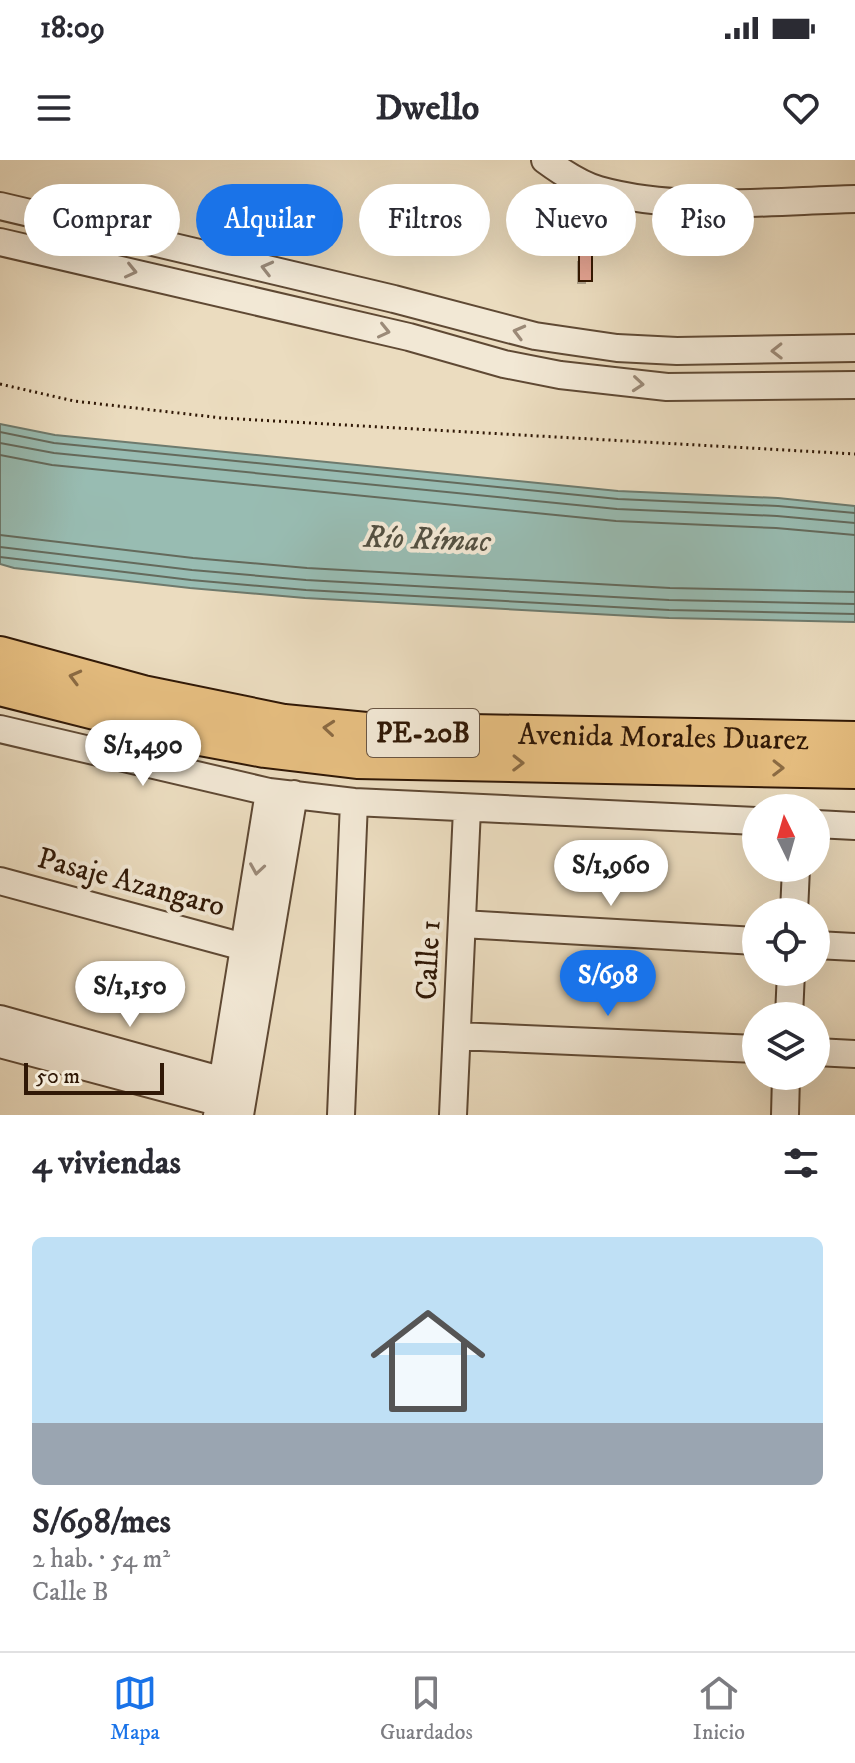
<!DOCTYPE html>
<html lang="es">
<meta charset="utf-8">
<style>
body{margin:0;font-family:"IM FELL DW Pica",serif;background:#f7f7f7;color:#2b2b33;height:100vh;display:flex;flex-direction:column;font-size:30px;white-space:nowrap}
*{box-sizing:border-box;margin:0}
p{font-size:26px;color:#7c7c81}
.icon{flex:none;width:44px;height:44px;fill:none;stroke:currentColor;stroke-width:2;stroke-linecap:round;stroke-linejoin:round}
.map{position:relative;height:955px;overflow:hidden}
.side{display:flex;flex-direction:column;background:#fff;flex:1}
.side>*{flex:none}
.guide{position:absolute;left:24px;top:24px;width:808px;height:72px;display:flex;gap:16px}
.needle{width:52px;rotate:355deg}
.fabs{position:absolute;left:742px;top:634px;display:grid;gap:16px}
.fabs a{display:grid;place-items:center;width:88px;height:88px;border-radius:50%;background:#fff;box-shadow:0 8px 32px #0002;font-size:40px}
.scale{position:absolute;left:24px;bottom:20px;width:140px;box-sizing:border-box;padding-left:8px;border:4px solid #301806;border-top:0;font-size:22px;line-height:28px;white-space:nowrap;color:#301806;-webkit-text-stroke:6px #f2e8d5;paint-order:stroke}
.price{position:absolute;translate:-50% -68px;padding:0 18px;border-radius:28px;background:#fff;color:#222;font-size:26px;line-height:52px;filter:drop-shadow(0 2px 4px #0008)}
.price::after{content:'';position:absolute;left:50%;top:48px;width:24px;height:18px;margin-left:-12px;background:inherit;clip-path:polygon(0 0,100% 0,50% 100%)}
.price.active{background:#1a73e8;color:#fff}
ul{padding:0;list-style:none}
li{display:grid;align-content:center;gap:16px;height:424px;padding:0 32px}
li span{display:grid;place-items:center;height:248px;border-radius:12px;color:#555}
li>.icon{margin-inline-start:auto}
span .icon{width:144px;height:144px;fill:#fffc;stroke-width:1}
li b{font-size:34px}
h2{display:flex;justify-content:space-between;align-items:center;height:96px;padding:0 32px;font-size:34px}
.chip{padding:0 28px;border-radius:36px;background:#fff;box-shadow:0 8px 32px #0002;font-size:28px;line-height:72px}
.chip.active{background:#1a73e8;color:#fff}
.status{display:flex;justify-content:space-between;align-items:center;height:56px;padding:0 40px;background:#fff;direction:ltr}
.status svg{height:22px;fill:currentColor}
header{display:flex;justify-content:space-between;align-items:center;height:104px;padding:0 32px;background:#fff;font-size:36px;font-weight:700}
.tab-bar{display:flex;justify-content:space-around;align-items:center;height:112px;border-top:2px solid #e1e1e2;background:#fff;font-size:22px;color:#7c7c81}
.tab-bar a{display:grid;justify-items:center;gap:4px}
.tab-bar .active{color:#1a73e8}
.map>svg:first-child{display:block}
.water{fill:#98bcb2;stroke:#6e7a6d;stroke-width:2}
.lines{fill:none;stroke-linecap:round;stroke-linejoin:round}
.shore{stroke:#646a5c;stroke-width:2}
.building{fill:#e5a493;stroke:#301806;stroke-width:2;filter:url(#shadow)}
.minor-casing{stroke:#5f4934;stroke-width:30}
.highway-casing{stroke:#301806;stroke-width:42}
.path{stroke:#301806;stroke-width:3;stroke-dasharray:2 4;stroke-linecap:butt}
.minor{stroke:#f2e8d5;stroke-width:26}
.highway{stroke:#e6be80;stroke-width:38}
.oneway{stroke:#9b8a78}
.oneway2{stroke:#8b6b43}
.labels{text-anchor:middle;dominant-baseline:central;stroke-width:8;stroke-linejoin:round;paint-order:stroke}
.shield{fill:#f2e8d5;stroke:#6a5644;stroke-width:2}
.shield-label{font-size:28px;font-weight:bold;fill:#301806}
.street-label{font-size:30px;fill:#301806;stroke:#f2e8d5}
.water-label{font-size:32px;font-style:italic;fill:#545142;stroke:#f2e8d5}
</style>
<div class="status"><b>18:09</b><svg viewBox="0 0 49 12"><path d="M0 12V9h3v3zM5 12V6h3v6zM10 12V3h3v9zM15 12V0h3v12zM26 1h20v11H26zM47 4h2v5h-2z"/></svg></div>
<header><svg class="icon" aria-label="menu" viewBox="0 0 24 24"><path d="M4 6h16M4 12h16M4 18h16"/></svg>Dwello<svg class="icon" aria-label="heart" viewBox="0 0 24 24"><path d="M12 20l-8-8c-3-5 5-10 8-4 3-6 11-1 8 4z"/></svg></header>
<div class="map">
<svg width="855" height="955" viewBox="0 0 855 955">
<defs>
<filter id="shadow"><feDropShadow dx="-7" dy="7" stdDeviation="0" flood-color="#0004"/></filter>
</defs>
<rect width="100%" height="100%" fill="#ebdcbf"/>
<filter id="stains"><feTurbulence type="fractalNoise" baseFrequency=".0025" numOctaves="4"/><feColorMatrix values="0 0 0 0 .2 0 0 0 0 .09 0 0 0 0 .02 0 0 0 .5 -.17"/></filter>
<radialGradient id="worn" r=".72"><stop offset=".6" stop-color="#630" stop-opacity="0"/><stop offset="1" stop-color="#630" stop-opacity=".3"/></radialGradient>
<path class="water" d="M 0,264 L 55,275 L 618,331 L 778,338 L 855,346 L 855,462 L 669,458 L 305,438 L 190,428 L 14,408 L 0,404 Z"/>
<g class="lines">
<path class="shore" d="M 0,272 L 54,283 L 618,339 L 778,346 L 855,353
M 0,283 L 54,293 L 617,349 L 777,356 L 855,363
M 0,295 L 52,305 L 616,361 L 776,368 L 855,375
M 0,375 L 193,398 L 307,408 L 670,428 L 855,432
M 0,387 L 192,410 L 306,420 L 669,440 L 855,444
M 0,397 L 191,420 L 306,430 L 669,450 L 855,454"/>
</g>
<path class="building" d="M 579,95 L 592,95 L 592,121 L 579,121 Z"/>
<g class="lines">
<defs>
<path id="minor" d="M 545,0 C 560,11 581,25 599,30 C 677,52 774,41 855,39
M 0,46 L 394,139 L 535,176 L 617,188 L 677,191 L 855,188
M 0,82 L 409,177 L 504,204 L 560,215 L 667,227 L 855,225
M 0,569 L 269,632 L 354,642 L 756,661
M 816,664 L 855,666
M 0,721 L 244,787
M 794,752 L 796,708
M 462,764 L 756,781
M 816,785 L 855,787
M 789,856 L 791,812
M 0,859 L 238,925
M 457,876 L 756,889
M 0,884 L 236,947
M 816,892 L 855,894
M 217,955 L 269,632
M 240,955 L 294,634
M 341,955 L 354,642
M 453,955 L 467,649
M 785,955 L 786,916"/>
<g id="highway">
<path id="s1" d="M 0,496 L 143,535 L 284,564 L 366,572 L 855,581"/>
<path d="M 0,526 L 190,574 L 265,588 L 357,599 L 855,609"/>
</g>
</defs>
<use href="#minor" class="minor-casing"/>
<use href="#highway" class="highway-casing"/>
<path class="path" d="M 0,224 L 74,241 L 222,258 L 855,294
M 794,648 L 795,636"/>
<use href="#minor" class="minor"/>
<use href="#highway" class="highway"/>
</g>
<defs><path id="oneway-chevron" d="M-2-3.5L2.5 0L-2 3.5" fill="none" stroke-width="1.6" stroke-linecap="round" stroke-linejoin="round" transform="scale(2)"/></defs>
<g class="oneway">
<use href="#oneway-chevron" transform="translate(267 108) rotate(-166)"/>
<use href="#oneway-chevron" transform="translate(131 111) rotate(13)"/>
<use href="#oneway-chevron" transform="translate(384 171) rotate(13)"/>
<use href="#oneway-chevron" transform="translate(519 172) rotate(-165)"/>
<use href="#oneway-chevron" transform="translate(777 191) rotate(179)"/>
<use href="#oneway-chevron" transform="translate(638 224) rotate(5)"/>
<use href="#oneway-chevron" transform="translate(257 709) rotate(99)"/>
</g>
<g class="oneway2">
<use href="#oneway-chevron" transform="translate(75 517) rotate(-165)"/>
<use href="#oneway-chevron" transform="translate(329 568) rotate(-175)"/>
<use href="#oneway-chevron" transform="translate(518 603) rotate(1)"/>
<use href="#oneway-chevron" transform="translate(778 608) rotate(1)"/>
</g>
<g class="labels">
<rect class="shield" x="367" y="549" width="112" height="48" rx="6"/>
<g class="shield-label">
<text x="423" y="573">PE-20B</text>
</g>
<g class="street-label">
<text stroke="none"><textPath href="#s1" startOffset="672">Avenida Morales Duarez</textPath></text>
<text transform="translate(131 723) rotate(15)">Pasaje Azangaro</text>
<text transform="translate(429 800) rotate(-87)">Calle 1</text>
</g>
<g class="water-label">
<text transform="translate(427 380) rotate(2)">Río Rímac</text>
</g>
</g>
<rect width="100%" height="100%" filter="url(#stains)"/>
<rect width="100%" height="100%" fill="url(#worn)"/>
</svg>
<div class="fabs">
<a><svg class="needle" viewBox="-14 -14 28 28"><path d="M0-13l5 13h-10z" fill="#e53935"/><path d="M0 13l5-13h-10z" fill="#7c7c81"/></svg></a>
<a><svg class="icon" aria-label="locate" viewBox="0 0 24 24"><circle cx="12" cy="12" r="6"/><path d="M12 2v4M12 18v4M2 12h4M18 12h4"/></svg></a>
<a><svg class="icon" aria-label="layers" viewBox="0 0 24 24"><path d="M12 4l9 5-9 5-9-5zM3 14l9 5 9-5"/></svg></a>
</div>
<div class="scale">50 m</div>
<b class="price" style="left:143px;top:628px">S/1,490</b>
<b class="price" style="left:611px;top:748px">S/1,960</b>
<b class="price active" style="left:608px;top:858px">S/698</b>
<b class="price" style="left:130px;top:869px">S/1,150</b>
<div class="guide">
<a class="chip">Comprar</a>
<a class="chip active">Alquilar</a>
<a class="chip">Filtros</a>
<a class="chip">Nuevo</a>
<a class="chip">Piso</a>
</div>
</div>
<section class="side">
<h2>4 viviendas<svg class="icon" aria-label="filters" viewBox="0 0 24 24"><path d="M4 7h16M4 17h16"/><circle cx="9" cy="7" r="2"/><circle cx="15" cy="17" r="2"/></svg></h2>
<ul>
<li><span style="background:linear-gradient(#bfe0f5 75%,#9aa5b1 0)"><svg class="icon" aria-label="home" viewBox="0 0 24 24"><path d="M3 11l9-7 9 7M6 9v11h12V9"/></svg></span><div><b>S/698/mes</b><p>2 hab. · 54 m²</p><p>Calle B</p></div></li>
</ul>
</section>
<nav class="tab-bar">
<a class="active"><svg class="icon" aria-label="map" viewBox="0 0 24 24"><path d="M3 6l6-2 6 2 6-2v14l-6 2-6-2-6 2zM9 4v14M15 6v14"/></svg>Mapa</a>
<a><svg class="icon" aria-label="saved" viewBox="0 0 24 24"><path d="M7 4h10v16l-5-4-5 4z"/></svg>Guardados</a>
<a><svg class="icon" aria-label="home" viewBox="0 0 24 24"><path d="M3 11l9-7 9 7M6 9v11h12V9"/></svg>Inicio</a>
</nav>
